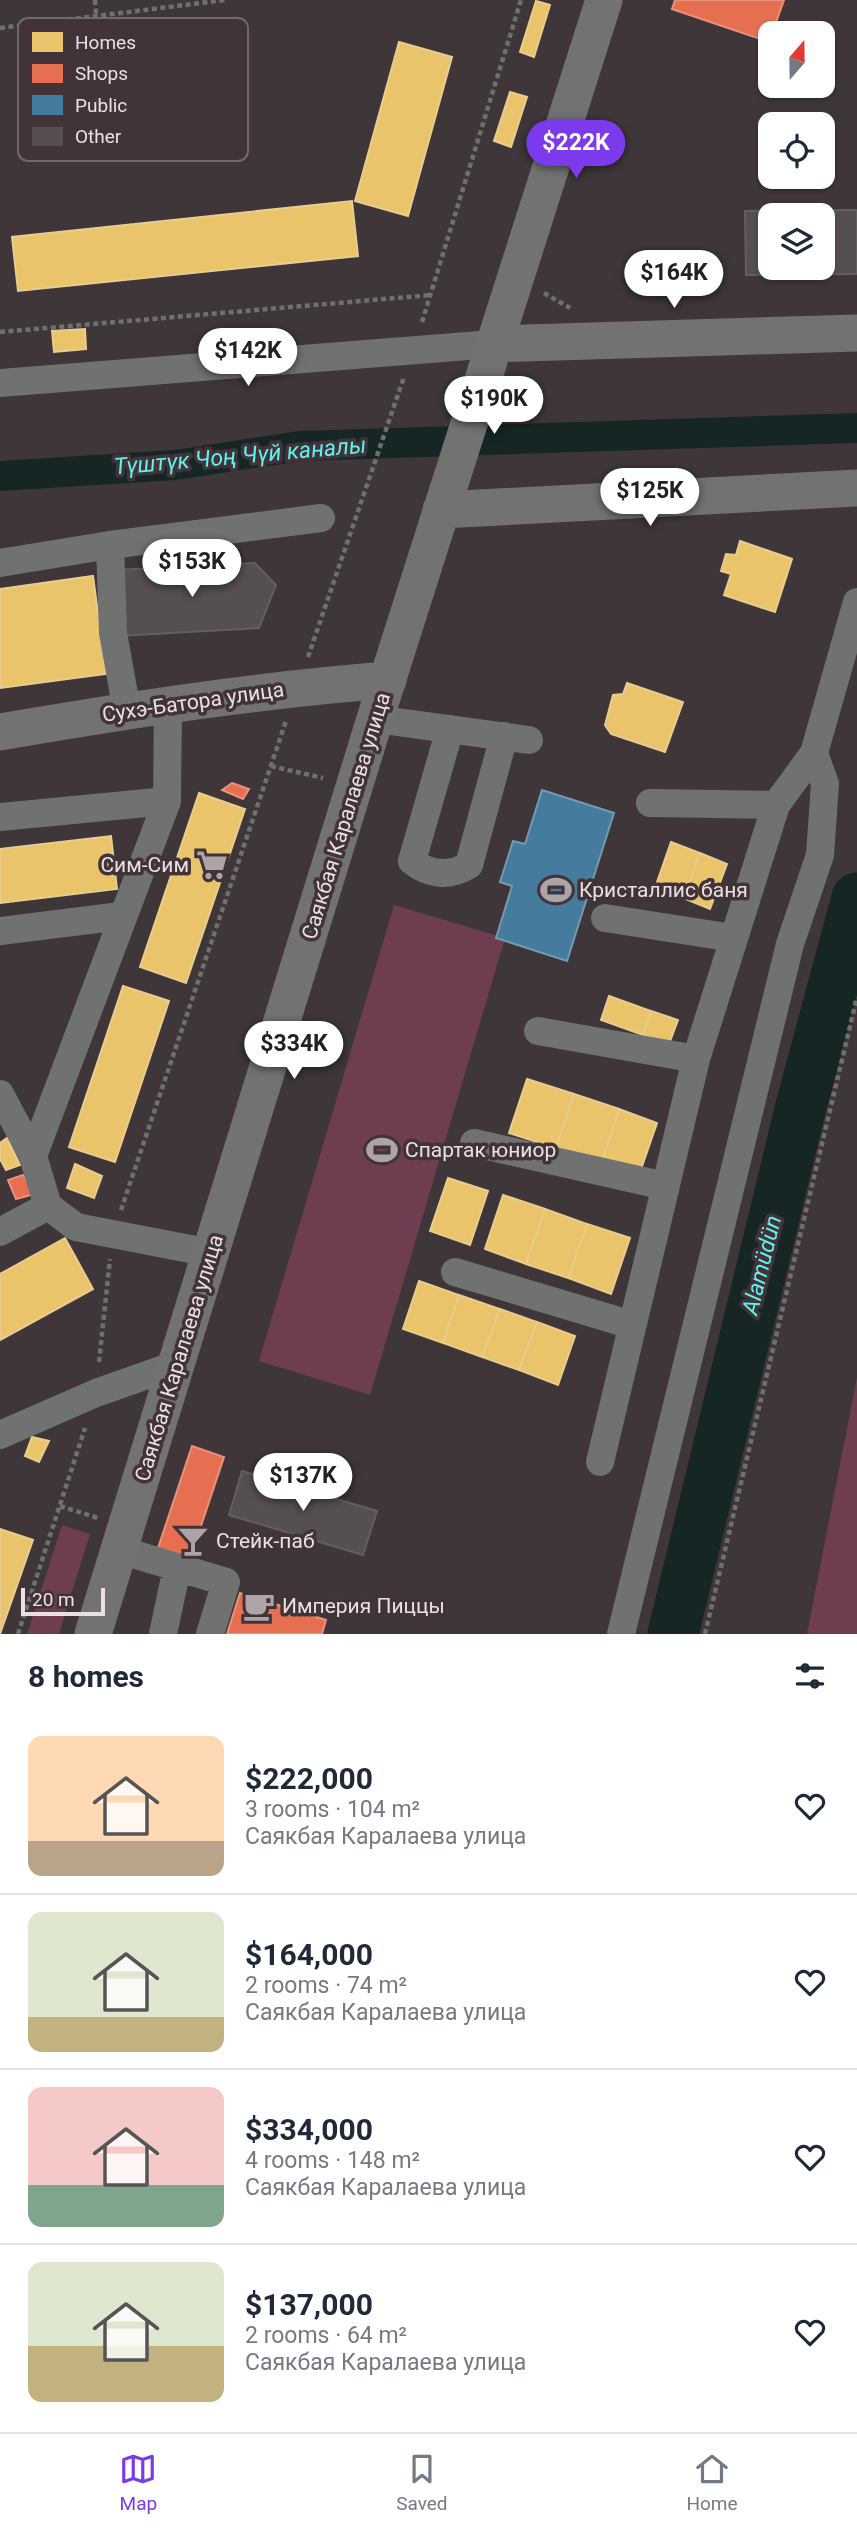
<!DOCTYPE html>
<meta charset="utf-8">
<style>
body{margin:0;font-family:Roboto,sans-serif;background:#f6f6f7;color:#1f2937;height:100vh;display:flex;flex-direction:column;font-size:26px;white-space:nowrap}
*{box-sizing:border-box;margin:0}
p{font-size:23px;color:#747a83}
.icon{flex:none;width:38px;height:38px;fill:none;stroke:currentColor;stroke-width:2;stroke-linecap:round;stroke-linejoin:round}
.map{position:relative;height:1634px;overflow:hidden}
.panel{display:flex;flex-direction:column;background:#fff;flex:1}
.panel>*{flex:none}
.needle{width:46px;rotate:20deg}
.tools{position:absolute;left:758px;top:21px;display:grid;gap:14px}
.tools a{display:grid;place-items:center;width:77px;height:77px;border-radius:14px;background:#fff;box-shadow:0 2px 5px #0004;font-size:35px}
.scale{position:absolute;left:21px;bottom:18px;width:84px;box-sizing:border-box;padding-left:7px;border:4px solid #eae0e3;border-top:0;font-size:19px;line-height:24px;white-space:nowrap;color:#eae0e3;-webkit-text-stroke:5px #423338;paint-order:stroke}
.price{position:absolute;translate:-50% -60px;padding:0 16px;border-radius:24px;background:#fff;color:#222;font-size:23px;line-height:46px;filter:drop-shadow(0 2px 4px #0008)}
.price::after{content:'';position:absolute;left:50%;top:42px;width:21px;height:16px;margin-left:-10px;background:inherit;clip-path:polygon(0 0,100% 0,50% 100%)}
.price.current{background:#7c3aed;color:#fff}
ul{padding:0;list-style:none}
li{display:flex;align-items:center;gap:21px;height:175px;padding:0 28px}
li+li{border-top:2px solid #e0e1e3}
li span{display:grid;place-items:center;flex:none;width:196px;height:140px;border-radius:14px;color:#555}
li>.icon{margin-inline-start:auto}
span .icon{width:84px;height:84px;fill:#fffc;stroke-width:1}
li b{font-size:30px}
h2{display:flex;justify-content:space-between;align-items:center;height:84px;padding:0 28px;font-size:30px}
.menu{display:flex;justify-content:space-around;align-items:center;height:98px;border-top:2px solid #e0e1e3;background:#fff;font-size:19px;color:#747a83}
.menu a{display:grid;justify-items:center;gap:4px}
.menu .current{color:#7c3aed}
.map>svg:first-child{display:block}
.green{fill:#6e3e50}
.homes{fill:#e9c46a;stroke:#e9cc8e;stroke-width:2}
.shops{fill:#e76f51;stroke:#e8917d;stroke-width:2}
.public{fill:#457b9d;stroke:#7699b2;stroke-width:2}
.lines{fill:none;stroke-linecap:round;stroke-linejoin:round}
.canal{stroke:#152625;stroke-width:30}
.river{stroke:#152625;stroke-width:51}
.building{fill:#564f52;stroke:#655e61;stroke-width:2;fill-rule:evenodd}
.path{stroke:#706f70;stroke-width:4.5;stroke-dasharray:5 3.5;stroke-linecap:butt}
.minor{stroke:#707272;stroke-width:28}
.major{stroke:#727273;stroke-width:37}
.labels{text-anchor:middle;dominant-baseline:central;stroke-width:7;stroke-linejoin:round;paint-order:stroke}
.street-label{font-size:21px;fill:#eae0e3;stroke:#423338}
.poi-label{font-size:21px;fill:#eae0e3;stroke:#423338;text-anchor:start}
.water-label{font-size:23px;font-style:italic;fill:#5ef2ee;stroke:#423338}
.key{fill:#423338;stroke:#74676b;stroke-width:2}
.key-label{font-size:19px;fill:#eae0e3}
</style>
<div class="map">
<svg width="857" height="1634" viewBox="0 0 857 1634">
<rect width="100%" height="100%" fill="#3e3639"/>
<path class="green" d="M 394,905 L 505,938 L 370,1395 L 259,1361 Z
M 857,1377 L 857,1634 L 807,1634 Z
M 62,1525 L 90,1534 L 59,1634 L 27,1634 Z"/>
<path class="homes" d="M 536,1 L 550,5 L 534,57 L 520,52 Z
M 399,42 L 452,57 L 408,216 L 355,201 Z
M 510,92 L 527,97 L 511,147 L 494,141 Z
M 352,201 L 358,256 L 18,291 L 12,237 Z
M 85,329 L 86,349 L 54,352 L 52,331 Z
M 740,541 L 792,559 L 775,612 L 724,595 L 731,574 L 721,571 L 726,554 L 736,555 Z
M 93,576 L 106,674 L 0,688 L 0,589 Z
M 627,683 L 683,702 L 665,752 L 611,734 L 605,725 L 613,695 L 623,694 Z
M 199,793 L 245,809 L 186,983 L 140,967 Z
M 111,836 L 117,889 L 0,903 L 0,849 Z
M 671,842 L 700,853 L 683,898 L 655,888 Z
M 700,853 L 727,864 L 710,909 L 683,898 Z
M 123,986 L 169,1001 L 115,1162 L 69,1147 Z
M 609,996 L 651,1011 L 643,1035 L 601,1020 Z
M 651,1011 L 678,1020 L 669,1044 L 643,1035 Z
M 527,1079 L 574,1094 L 556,1148 L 509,1133 Z
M 574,1094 L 619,1109 L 601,1163 L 556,1148 Z
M 619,1109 L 657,1123 L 639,1175 L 601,1163 Z
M 7,1138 L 20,1165 L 6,1170 L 0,1159 L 0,1143 Z
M 75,1164 L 102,1176 L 94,1198 L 67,1188 Z
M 448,1178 L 488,1191 L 470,1245 L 430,1231 Z
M 503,1195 L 545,1209 L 526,1264 L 485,1249 Z
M 545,1209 L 587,1224 L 568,1278 L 526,1264 Z
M 587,1224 L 630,1238 L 611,1294 L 568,1278 Z
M 65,1238 L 93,1289 L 0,1340 L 0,1274 Z
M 419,1281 L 459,1295 L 443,1343 L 403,1329 Z
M 459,1295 L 500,1309 L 482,1357 L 443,1343 Z
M 500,1309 L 537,1322 L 519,1370 L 482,1357 Z
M 537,1322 L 575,1336 L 558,1385 L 519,1370 Z
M 32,1437 L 49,1441 L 39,1462 L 25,1456 Z
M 0,1529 L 33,1540 L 0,1634 Z"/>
<path class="shops" d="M 675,0 L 784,0 L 769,42 L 672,9 Z
M 232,783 L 249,789 L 243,799 L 222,790 Z
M 23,1175 L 35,1194 L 16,1199 L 8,1180 Z
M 192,1446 L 224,1457 L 188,1565 L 156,1554 Z
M 240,1593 L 326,1620 L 322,1634 L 227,1634 Z"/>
<path class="public" d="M 542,790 L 614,813 L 567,961 L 496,938 L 512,886 L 500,882 L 513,841 L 525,844 Z"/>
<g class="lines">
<path class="canal" d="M 0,476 L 175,465 L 300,446 L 857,428"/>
<path class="river" d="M 673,1634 L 801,1106 L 857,898"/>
</g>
<path class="building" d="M 857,210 L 857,274 L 746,275 L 745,211 ZM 770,215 L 822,215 L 822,268 L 770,268 Z
M 255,563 L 276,585 L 259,628 L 119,636 L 115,570 Z
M 242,1471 L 377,1511 L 363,1555 L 229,1515 Z"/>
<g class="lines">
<path class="path" d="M 95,0 L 96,15
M 0,28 L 225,0
M 544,293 L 570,308
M 422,322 L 521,0
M 0,332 L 431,295
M 308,657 L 404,377
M 271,766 L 323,778
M 121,1210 L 286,721
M 99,1362 L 110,1259
M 60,1506 L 98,1518
M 18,1634 L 85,1428
M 705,1634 L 857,997"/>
<path class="minor" d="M 0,383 L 493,344
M 0,563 L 110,545
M 127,711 L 113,633 L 110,545 L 321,518
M 375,719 L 529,740
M 450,729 L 412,861 C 429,875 450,877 469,865 L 504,736
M 650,803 L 776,805
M 0,817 L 167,801
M 605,918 L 733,938
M 0,931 L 121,916
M 538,1031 L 696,1059
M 0,1094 L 33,1156 L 48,1206 L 76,1227 L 211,1253
M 474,1143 L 665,1186
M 33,1156 L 167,801 L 168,706
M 0,1232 L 48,1206
M 455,1272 L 632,1325
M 0,1435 L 96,1393 L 178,1364
M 600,1462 L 696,1059 L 776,805 L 814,753 L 857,602
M 120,1550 L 226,1582 L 210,1634
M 163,1634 L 177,1568
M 621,1634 L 790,944 L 820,855 L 825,784 L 814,753"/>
<path class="major" d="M 493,344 L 857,333
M 441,510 L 857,488
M 0,732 C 129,710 257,690 388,680
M 93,1634 L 375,719 L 604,0"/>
</g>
<defs>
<symbol id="supermarket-bare" viewBox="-9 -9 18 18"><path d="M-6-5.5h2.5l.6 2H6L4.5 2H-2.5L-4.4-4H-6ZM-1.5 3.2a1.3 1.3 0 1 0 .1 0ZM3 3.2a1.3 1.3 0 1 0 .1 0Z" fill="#aea4a8" stroke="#423338" stroke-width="2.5" paint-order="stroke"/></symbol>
<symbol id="stadium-bare" viewBox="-9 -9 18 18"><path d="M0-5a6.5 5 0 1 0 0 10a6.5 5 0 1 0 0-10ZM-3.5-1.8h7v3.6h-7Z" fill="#aea4a8" stroke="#423338" stroke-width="2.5" paint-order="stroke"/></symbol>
<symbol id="bar-bare" viewBox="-9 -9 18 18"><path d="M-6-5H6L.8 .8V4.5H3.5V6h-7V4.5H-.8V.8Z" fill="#aea4a8" stroke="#423338" stroke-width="2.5" paint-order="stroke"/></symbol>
<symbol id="cafe-bare" viewBox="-9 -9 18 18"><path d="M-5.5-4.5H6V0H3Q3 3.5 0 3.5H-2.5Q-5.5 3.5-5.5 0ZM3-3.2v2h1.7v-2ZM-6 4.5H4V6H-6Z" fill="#aea4a8" stroke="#423338" stroke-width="2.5" paint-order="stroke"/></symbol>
</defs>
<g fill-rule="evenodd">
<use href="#supermarket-bare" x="190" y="843" width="44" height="44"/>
<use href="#stadium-bare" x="534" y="868" width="44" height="44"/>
<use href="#stadium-bare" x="360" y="1128" width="44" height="44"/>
<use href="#bar-bare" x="171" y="1519" width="44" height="44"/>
<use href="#cafe-bare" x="237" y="1584" width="44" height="44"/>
</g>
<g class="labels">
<g class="street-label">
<text transform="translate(193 702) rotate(-8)">Сухэ-Батора улица</text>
<text transform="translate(346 816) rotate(-73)">Саякбая Каралаева улица</text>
<text transform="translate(179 1358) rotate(-73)">Саякбая Каралаева улица</text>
</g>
<g class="poi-label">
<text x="189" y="865" text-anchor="end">Сим-Сим</text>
<text x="579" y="890">Кристаллис баня</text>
<text x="405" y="1150">Спартак юниор</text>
<text x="216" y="1541">Стейк-паб</text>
<text x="282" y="1606">Империя Пиццы</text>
</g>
<g class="water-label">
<text transform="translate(240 456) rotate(-5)">Түштүк Чоң Чүй каналы</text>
<text transform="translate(762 1265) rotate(-76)">Alamüdün</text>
</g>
</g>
<rect x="18" y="18" width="230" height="143" rx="10" class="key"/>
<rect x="32" y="32" width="31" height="20" fill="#e9c46a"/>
<rect x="32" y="64" width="31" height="19" fill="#e76f51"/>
<rect x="32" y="95" width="31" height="20" fill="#457b9d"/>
<rect x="32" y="127" width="31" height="19" fill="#564f52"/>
<g class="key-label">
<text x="75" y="49">Homes</text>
<text x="75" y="80">Shops</text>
<text x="75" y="112">Public</text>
<text x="75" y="143">Other</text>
</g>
</svg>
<div class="tools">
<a><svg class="needle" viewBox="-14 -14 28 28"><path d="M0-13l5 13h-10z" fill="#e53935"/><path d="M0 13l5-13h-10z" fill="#747a83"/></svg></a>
<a><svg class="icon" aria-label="locate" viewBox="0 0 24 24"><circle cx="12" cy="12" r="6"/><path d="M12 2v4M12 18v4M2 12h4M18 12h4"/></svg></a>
<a><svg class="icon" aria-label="layers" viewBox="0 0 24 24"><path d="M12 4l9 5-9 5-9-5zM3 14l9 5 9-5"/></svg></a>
</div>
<div class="scale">20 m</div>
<b class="price current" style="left:576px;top:180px">$222K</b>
<b class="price" style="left:674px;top:310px">$164K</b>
<b class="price" style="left:248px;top:388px">$142K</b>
<b class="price" style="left:494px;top:436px">$190K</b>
<b class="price" style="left:650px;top:528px">$125K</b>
<b class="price" style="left:192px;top:599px">$153K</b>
<b class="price" style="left:294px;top:1081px">$334K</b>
<b class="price" style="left:303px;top:1513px">$137K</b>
</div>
<section class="panel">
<h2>8 homes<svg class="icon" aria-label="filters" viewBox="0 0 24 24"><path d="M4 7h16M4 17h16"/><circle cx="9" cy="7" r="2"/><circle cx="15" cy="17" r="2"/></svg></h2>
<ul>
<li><span style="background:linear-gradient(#ffd9b3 75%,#b9a48a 0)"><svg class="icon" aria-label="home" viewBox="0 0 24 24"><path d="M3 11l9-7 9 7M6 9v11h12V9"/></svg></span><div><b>$222,000</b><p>3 rooms · 104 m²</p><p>Саякбая Каралаева улица</p></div><svg class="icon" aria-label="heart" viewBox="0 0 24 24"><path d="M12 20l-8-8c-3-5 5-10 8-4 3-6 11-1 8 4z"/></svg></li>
<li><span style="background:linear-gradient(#dfe7d0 75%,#c2b280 0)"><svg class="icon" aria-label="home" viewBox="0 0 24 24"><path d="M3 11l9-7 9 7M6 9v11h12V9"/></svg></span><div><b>$164,000</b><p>2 rooms · 74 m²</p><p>Саякбая Каралаева улица</p></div><svg class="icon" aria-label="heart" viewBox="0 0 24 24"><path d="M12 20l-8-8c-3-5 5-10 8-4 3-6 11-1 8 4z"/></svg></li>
<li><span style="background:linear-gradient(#f6c9c9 70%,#7fa58c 0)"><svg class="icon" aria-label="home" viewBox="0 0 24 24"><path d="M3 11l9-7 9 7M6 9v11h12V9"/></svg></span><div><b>$334,000</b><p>4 rooms · 148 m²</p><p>Саякбая Каралаева улица</p></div><svg class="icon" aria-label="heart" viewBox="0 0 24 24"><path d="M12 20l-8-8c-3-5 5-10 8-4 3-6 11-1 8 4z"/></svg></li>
<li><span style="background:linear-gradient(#dfe7d0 60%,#c2b280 0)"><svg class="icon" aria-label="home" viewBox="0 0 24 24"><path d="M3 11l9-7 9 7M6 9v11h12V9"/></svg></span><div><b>$137,000</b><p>2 rooms · 64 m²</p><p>Саякбая Каралаева улица</p></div><svg class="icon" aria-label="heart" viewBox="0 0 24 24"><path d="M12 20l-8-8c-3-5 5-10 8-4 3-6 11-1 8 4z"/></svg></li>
</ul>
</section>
<nav class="menu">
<a class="current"><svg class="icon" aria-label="map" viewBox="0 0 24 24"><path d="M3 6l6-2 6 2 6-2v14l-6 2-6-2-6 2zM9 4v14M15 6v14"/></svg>Map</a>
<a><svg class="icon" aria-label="saved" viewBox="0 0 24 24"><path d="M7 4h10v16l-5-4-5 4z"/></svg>Saved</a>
<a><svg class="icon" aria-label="home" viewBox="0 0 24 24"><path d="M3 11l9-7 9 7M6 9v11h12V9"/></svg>Home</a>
</nav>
